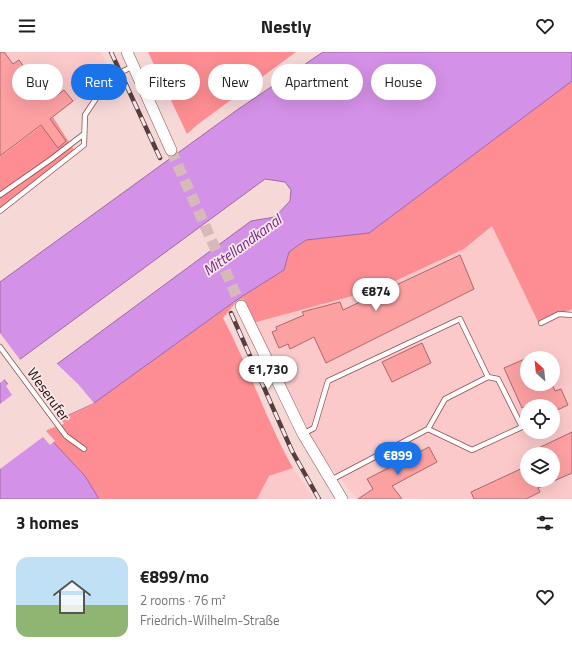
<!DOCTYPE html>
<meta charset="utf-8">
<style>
body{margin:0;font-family:"Titillium Web",sans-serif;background:#f6f6f6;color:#202124;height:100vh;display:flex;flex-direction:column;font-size:15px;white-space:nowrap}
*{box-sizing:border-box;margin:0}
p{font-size:13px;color:#757577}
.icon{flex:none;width:22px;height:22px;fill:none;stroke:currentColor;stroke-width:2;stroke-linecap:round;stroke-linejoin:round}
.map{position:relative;height:447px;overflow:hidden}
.side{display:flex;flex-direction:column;background:#fff;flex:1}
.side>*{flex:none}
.guide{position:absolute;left:12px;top:12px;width:548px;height:36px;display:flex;gap:8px}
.needle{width:26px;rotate:333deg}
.buttons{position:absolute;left:520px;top:299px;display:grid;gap:8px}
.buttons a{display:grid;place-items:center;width:40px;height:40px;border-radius:50%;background:#fff;box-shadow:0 4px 16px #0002;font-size:20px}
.price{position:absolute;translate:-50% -34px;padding:0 9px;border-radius:14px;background:#fff;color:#222;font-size:13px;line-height:26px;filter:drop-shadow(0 1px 2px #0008)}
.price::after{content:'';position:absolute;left:50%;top:24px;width:12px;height:9px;margin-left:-6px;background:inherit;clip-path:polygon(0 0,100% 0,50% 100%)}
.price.on{background:#1a73e8;color:#fff}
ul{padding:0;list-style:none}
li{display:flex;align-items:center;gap:12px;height:100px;padding:0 16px}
li span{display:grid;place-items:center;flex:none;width:112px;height:80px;border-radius:12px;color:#555}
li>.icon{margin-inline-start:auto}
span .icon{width:48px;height:48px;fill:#fffc;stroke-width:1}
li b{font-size:17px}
h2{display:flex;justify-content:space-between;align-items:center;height:48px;padding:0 16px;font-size:17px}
.chip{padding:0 14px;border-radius:18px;background:#fff;box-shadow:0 4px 16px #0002;font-size:14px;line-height:36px}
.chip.on{background:#1a73e8;color:#fff}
header{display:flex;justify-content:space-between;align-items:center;height:52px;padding:0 16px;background:#fff;font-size:18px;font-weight:700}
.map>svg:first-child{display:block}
.built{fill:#fbc9c9;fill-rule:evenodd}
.green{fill:#fd8d92}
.water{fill:#d391e7;stroke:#9e69a5;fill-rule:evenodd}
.pier{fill:#f6d8d7}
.building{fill:#fca0a2;stroke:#ab686a}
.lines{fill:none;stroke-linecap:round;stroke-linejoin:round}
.tertiary-tunnel{stroke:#d6b9b9;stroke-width:11;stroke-dasharray:11 5.5;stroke-linecap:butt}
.service-casing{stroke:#8f4f51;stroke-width:6}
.tertiary-casing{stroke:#8f4f51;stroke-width:12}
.service{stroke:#fff;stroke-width:4.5}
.tertiary{stroke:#fff;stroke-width:11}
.rail-casing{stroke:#573d3d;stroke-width:4.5}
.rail{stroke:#f9e9e9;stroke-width:3;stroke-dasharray:9;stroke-linecap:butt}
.labels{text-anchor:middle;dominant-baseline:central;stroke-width:3.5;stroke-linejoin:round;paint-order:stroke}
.street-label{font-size:14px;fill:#240b0c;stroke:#f9e9e9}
.water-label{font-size:15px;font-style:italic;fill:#76268b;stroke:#f9e9e9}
</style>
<header><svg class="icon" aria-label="menu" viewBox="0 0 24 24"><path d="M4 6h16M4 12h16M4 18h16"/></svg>Nestly<svg class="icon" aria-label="heart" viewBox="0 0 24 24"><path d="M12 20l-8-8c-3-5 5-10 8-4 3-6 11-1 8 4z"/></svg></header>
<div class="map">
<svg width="572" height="447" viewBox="0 0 572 447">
<rect width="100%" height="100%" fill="#f6d8d7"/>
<path class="built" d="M 0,0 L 101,0 L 111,22 L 0,105 Z
M 492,174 L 539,272 L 572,257 L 572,447 L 357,447 L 303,382 L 249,272 L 378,237 L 464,197 ZM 527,306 L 553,306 L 553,332 L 527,332 ZM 527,354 L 553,354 L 553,380 L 527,380 ZM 527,402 L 553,402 L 553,428 L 527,428 Z
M 293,416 L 314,447 L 257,447 L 269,424 Z"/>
<path class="green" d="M 148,0 L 296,0 L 197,73 L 187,82 Z
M 572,29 L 572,257 L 539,272 L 492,174 L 464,197 L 378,237 L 249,272 L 238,248 L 223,266 C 249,315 266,368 293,416 L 269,424 L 257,447 L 99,447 L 85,424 L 43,379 L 64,372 L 61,366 L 94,351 L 238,247 L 284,218 L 289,200 L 306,188 L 369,181 Z
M 53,65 L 76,101 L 0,157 L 0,105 Z"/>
<path class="water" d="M 323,0 L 572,0 L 572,29 L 369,181 L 306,188 L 289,200 L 284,218 L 238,247 L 94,351 L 61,366 L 43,379 L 85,424 L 99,447 L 0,447 L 0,230 L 237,58 ZM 265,127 L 285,130 L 291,138 L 290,149 L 275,165 L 251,169 L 57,312 L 40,331 L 19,347 L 0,322 Z"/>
<path class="pier" d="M 0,281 L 21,309 L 3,322 L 6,326 L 0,331 Z
M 56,311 L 78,332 L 94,351 L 61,366 L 62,368 L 46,379 L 55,389 L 50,393 L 43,385 L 0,417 L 0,352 L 12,343 L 6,334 L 9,331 L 19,344 L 39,330 Z"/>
<path class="building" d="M 0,0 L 4,0 L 13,12 L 19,8 L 32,26 L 30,27 L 47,45 L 56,44 L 64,38 L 73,49 L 50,67 L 66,89 L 58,96 L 41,73 L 0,104 Z
M 460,203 L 474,237 L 326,311 L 314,285 L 290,297 L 288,292 L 279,296 L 272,280 L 277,278 L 276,275 L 304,263 L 302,260 L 340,250 L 343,258 Z
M 422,291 L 431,311 L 392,330 L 382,310 Z
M 527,306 L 527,332 L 552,332 L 555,339 L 561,337 L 568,353 L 553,360 L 553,354 L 543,354 L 540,348 L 522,356 L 504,316 Z
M 572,380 L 572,421 L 538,436 L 540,440 L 526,447 L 474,447 L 471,440 L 527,414 L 527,428 L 553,428 L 553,402 L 526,402 Z
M 429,395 L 437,410 L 392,434 L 402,447 L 358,447 L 373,437 L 367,427 Z"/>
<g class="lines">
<path class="tertiary-tunnel" d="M 171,98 L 241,254"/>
<defs>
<path id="service" d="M 0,143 L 50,108 L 84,82
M 0,159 L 84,93 L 85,63 L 105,33 L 115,23 L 134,14
M 541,271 L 559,262 L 572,263
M 0,295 L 66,384 L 84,397
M 303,382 L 314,376 L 328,329 L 460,267 L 488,325 L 445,347 L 428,377
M 331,428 L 428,377 L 472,398 L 522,375 L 498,327 L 488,325"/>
<path id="tertiary" d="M 127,0 L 171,98
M 241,254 L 303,382 L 342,447"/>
</defs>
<use href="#service" class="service-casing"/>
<use href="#tertiary" class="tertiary-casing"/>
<use href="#service" class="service"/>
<use href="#tertiary" class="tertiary"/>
<defs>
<path id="rail" d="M 111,0 L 160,106
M 231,261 L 292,399 L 319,447"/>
</defs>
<use href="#rail" class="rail-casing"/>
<use href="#rail" class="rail"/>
</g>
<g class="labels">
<g class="street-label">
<text transform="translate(49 342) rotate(54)">Weserufer</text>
</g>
<g class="water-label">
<text transform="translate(242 193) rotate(-36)">Mittellandkanal</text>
</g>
</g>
</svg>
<div class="buttons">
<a><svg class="needle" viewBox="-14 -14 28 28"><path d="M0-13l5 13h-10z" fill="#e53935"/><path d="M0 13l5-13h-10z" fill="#757577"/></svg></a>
<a><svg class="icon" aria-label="locate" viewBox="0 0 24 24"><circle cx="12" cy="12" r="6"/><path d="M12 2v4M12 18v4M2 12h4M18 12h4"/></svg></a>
<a><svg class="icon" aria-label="layers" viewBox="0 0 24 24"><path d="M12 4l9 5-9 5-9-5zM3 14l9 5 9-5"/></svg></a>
</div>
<b class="price" style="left:376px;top:260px">€874</b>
<b class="price" style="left:268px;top:338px">€1,730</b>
<b class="price on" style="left:398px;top:424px">€899</b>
<div class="guide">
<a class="chip">Buy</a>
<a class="chip on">Rent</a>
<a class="chip">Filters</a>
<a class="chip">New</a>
<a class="chip">Apartment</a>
<a class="chip">House</a>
</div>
</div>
<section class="side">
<h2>3 homes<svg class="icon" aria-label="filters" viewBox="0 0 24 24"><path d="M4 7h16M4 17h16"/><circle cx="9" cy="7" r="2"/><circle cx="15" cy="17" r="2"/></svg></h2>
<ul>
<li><span style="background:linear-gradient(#bfe0f5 60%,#8fb573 0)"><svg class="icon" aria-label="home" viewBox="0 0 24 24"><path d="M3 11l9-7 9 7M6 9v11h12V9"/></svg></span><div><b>€899/mo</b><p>2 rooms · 76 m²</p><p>Friedrich-Wilhelm-Straße</p></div><svg class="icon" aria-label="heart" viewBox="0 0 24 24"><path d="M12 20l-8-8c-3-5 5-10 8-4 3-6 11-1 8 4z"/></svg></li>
</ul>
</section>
